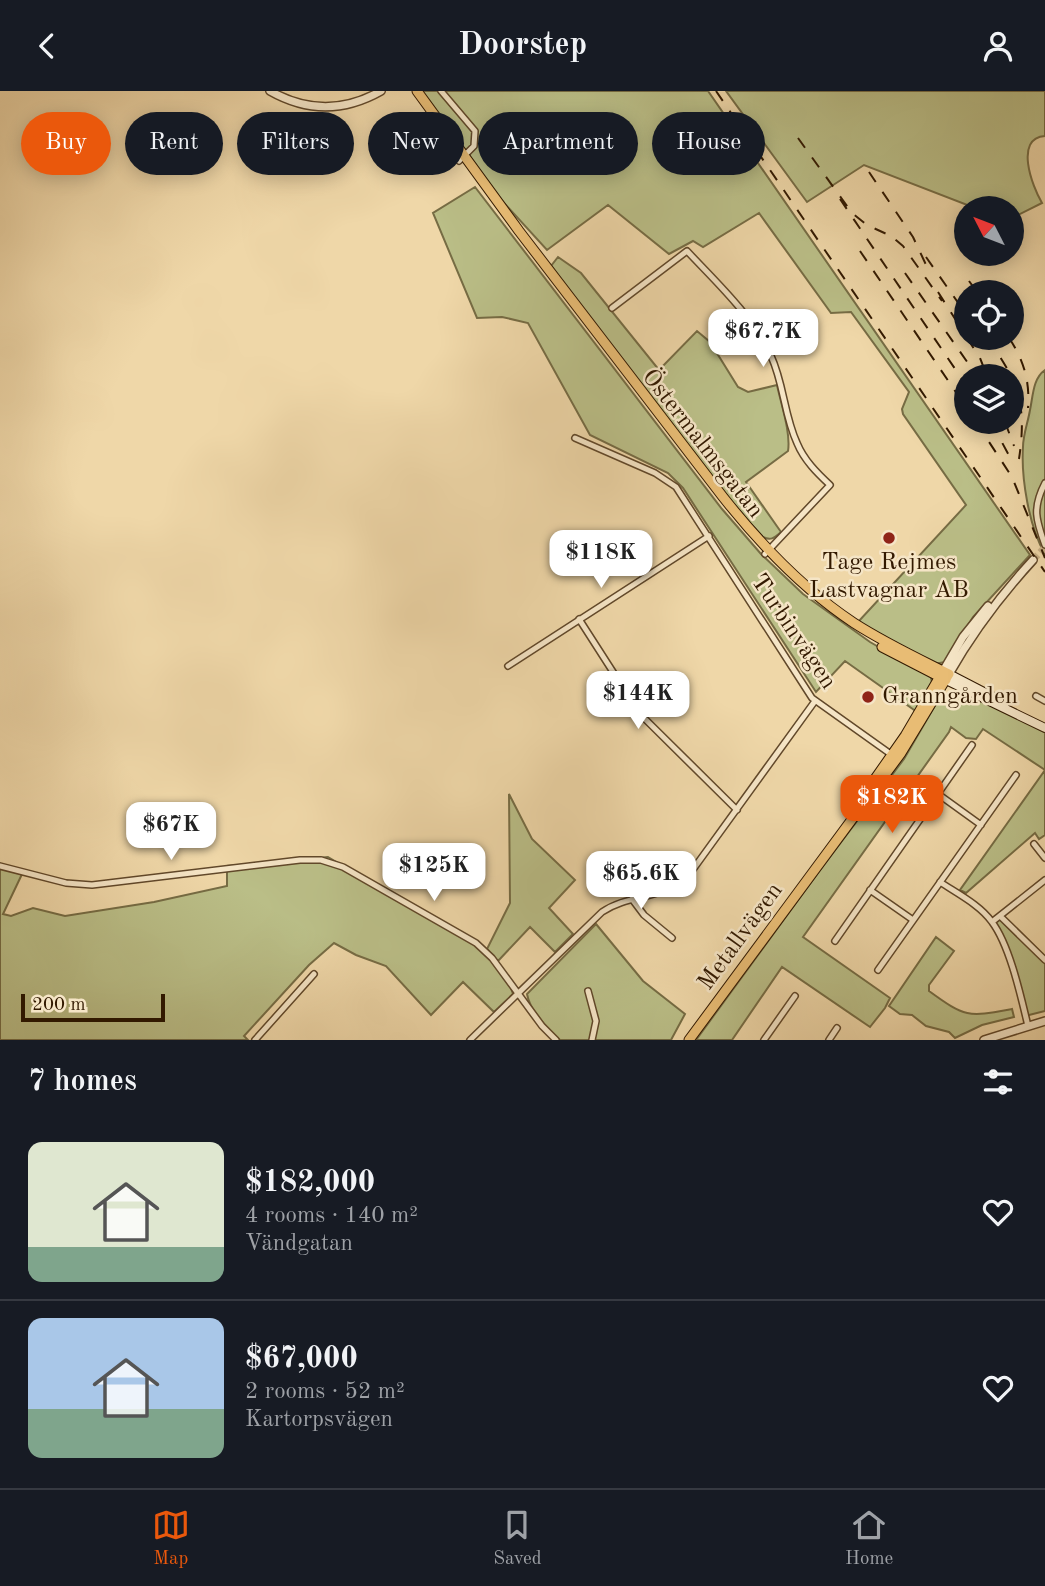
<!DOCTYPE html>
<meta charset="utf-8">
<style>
body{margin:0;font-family:"Old Standard TT",serif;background:#20242c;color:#f1f3f6;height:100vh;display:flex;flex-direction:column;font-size:26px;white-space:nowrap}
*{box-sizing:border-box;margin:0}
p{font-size:23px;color:#9ea1a6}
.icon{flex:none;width:38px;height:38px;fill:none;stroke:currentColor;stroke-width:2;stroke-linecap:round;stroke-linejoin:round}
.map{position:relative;height:949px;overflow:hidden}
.side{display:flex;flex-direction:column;background:#171b24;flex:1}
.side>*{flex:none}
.guide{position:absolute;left:21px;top:21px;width:1004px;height:63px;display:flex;gap:14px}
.needle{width:46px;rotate:312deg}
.tools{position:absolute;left:954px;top:105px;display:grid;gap:14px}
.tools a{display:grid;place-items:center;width:70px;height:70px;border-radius:50%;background:#171b24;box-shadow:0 4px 18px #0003;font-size:35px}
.scale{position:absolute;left:21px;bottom:18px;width:144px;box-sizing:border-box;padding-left:7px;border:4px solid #321900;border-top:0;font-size:19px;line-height:24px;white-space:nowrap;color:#321900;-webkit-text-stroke:5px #f5e5c6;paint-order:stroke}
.price{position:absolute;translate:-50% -60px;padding:0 16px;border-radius:14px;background:#fff;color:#222;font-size:23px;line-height:46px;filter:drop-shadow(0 2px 4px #0008)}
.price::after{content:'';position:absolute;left:50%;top:42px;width:21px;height:16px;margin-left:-10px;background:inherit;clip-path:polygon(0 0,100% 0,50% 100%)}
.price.on{background:#ea580c;color:#fff}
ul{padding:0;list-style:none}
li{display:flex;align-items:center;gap:21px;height:175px;padding:0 28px}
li+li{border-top:2px solid #363941}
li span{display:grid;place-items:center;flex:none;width:196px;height:140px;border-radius:14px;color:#555}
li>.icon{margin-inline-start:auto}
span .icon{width:84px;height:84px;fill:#fffc;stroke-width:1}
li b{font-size:30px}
h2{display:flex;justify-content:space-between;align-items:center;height:84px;padding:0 28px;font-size:30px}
.tag{padding:0 24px;border-radius:32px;background:#171b24;box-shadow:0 4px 18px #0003;font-size:24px;line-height:63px}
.tag.on{background:#ea580c;color:#fff}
header{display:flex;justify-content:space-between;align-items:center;height:91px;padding:0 28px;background:#171b24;font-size:32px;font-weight:700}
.tabs{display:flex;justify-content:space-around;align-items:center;height:98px;border-top:2px solid #363941;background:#171b24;font-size:19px;color:#9ea1a6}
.tabs a{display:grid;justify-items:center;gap:4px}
.tabs .on{color:#ea580c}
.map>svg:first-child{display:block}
.green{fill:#babe87;stroke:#766c44;stroke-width:2}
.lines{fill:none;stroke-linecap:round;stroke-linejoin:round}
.tertiary-tunnel{stroke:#c9b186;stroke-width:7;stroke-dasharray:7 3.5;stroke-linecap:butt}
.minor-casing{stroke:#61482a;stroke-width:8}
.tertiary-casing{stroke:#61482a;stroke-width:10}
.secondary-casing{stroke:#321900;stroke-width:10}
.primary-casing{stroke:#321900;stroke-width:11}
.minor{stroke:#f5e5c6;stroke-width:5}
.tertiary{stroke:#f5e5c6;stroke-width:7}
.secondary{stroke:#f5e5c6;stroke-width:8}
.primary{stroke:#e8bc74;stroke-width:9}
.rail{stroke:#321900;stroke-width:2;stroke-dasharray:12 12;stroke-linecap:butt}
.poi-dot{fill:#8f2418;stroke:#f5e5c6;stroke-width:2.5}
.labels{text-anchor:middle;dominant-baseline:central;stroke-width:5;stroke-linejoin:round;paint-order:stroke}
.street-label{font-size:24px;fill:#321900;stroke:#f5e5c6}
.poi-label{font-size:24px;fill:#321900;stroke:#f5e5c6}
</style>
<header><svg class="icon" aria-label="back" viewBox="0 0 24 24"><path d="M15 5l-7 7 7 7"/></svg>Doorstep<svg class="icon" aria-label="person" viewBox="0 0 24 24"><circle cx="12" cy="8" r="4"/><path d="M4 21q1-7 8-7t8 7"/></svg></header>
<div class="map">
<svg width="1045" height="949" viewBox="0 0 1045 949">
<rect width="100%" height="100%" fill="#efd7a8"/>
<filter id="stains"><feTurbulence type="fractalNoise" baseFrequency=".00286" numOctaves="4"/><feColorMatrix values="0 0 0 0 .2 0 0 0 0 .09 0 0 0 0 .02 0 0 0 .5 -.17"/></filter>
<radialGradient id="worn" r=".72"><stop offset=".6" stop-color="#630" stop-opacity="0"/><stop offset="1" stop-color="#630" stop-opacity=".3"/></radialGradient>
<path class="green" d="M 421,0 L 708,0 L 1030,464 L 973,526 L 945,571 L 934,573 L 858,531 L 966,414 L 903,323 L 902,318 L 909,301 L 851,221 L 831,222 L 759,122 L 703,156 L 693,150 L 669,163 L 608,114 L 547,159 L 485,91 Z
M 726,0 L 1045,0 L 1045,45 C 1014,47 1032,95 1042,112 L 1012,127 L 1012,117 L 975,117 L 864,74 L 807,111 Z
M 475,96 L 722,418 L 761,463 L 803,503 L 870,551 L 931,586 L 932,592 L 917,621 L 845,570 L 816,601 L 683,397 L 668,382 L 590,344 L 528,232 L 502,226 L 477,227 L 433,122 Z
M 558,166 L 581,182 L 659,279 L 697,240 L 710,251 L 738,296 L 748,301 L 777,294 C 781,313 791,342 788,360 L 746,391 L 781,441 C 774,447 771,450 763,446 L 734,416 L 551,175 Z
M 1045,279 L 1045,463 C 1029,436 1021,387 1023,356 C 1023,344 1028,331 1030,319 C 1033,305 1033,287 1045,279 Z
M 962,603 L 1002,619 L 1045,640 L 1045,744 L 1039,748 L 1035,742 L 966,802 L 960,799 L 1045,679 L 983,638 L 976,648 L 966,647 L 951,636 L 949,641 L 803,846 L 890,907 L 885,917 L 870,936 L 782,876 L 732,949 L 696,949 L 817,783 L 904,668 L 940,606 Z
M 509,703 L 532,748 L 575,789 L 549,817 L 573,843 L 555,861 L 530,836 L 498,870 L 487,858 L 510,812 Z
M 328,766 L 484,858 L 508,888 L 513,903 L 494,921 L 463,891 L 431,924 L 386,875 L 356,864 L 334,852 L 309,874 L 244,945 L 248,949 L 0,949 L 0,774 L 23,781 L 3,823 L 11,825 L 33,817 L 65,825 L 154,811 L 227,795 L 227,775 Z
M 1000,823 L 1045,868 L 1045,920 L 1025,925 L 1004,855 L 993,831 Z
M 596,833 L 643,890 L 685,923 L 671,949 L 560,949 C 548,937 530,921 527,903 Z
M 936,846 L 954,860 L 929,894 L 929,900 C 966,927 968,926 1012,918 L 1014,926 L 982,934 L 955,947 L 949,941 L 926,935 L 912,924 L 900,923 L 889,915 Z"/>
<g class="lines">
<path class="tertiary-tunnel" d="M 1033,469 L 1045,456"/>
<defs>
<path id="minor" d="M 441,0 L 475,40 L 474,55 L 459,70
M 612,217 L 687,160 C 717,192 752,224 771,265 C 784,293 784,324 797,352 C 804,369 817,382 830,394 L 765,463
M 575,347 L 655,382 L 676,396 L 812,607 L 892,664
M 1045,392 C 1032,417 1036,429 1045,454
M 579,528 L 640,623 L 737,719
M 508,575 L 709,445
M 1036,605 L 1045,610
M 938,703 L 981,734
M 1034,753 L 1045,767
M 0,775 L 66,792 L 92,794 L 300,769 L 321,769 L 343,776 L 476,852 L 492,867 L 542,935 L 556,949
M 940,791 C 958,803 980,814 992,831 C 1010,855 1021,906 1028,935
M 870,799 L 913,829
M 632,808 L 644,824 L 672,847
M 1000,825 L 1045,869
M 992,831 L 1045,789
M 835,850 L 972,654
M 878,879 L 1016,684
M 588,900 L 596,930 L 592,949
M 255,949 L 314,883
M 470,949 L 602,821 C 630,802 663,810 689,784 L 815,610
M 764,949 L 795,905
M 829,949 L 837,937"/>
<path id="tertiary" d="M 270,0 C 307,21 344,21 381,0
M 943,580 L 963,546 L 988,515
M 949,583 C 973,541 1000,505 1033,469
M 984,949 L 1045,930"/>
<path id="secondary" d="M 949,583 L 1005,612
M 946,589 L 1045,637"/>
<path id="primary" d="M 417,0 L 519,140 L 723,406 C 761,454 804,499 854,532 C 885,552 917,567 949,583 L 901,662 L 689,949
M 882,556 L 946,589
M 863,705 L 905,645 L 942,582"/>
</defs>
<use href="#minor" class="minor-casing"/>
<use href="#tertiary" class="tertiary-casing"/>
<use href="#secondary" class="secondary-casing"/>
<use href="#primary" class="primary-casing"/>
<use href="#minor" class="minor"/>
<use href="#tertiary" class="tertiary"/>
<use href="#secondary" class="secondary"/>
<use href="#primary" class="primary"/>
<path class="rail" d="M 716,0 L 1045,481
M 798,47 L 852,122 L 867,134 L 891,145 L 903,155 L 942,210
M 869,81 L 913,146 L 928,178
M 840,108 L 966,294
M 860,160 L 966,316
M 926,166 L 966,223
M 905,182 L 977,285
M 969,190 L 977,201
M 938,201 L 966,245
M 967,247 L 980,267 L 987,285
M 987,247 C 1019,291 1027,314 1019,368
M 1009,247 C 1024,269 1030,291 1028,317
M 976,331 L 1012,386 L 1045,467
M 991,331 L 1012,370
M 1005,331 L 1014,355"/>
</g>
<g class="poi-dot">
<circle cx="889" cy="447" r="7"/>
<circle cx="868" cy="606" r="7"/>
</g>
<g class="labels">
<g class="street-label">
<text transform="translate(702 353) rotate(52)">Östermalmsgatan</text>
<text transform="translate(793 541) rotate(56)">Turbinvägen</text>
<text transform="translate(741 846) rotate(-54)">Metallvägen</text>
</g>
<g class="poi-label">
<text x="889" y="472">Tage Rejmes<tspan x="889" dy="28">Lastvagnar AB</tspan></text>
<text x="882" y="606" text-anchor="start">Granngården</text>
</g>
</g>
<rect width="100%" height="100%" filter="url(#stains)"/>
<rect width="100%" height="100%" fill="url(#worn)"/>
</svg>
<div class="tools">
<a><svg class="needle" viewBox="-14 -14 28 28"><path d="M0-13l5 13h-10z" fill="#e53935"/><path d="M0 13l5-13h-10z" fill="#9ea1a6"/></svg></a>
<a><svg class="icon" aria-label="locate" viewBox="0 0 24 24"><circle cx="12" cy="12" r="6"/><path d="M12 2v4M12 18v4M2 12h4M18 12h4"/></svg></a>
<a><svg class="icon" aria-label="layers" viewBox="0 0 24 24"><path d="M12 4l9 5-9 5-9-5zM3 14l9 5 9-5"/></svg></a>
</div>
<div class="scale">200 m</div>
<b class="price" style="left:763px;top:278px">$67.7K</b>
<b class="price" style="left:601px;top:499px">$118K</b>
<b class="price" style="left:638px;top:640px">$144K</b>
<b class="price on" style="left:892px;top:744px">$182K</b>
<b class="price" style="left:171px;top:771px">$67K</b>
<b class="price" style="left:434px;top:812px">$125K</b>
<b class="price" style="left:641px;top:820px">$65.6K</b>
<div class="guide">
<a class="tag on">Buy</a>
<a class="tag">Rent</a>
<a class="tag">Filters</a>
<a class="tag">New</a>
<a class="tag">Apartment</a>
<a class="tag">House</a>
</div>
</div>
<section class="side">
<h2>7 homes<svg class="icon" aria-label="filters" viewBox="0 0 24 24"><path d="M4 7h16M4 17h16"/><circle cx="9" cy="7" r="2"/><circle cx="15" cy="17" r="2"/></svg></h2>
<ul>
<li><span style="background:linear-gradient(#dfe7d0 75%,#7fa58c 0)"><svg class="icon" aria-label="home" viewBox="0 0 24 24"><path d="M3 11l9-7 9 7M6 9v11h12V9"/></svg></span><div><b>$182,000</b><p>4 rooms · 140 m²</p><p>Vändgatan</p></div><svg class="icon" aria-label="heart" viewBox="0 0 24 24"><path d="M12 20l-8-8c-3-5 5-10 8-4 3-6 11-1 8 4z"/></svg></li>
<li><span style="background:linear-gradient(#a9c7e8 65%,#7fa58c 0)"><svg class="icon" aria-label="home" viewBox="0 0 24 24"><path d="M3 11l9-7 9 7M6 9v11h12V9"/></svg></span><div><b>$67,000</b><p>2 rooms · 52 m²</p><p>Kartorpsvägen</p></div><svg class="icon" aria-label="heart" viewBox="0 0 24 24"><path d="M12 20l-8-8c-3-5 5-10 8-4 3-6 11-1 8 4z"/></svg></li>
</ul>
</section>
<nav class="tabs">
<a class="on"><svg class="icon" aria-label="map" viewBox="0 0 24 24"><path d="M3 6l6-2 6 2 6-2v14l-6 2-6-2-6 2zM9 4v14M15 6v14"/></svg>Map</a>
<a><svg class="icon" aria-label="saved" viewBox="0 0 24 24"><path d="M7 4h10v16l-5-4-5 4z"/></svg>Saved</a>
<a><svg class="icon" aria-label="home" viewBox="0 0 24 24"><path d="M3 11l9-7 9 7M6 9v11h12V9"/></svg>Home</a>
</nav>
